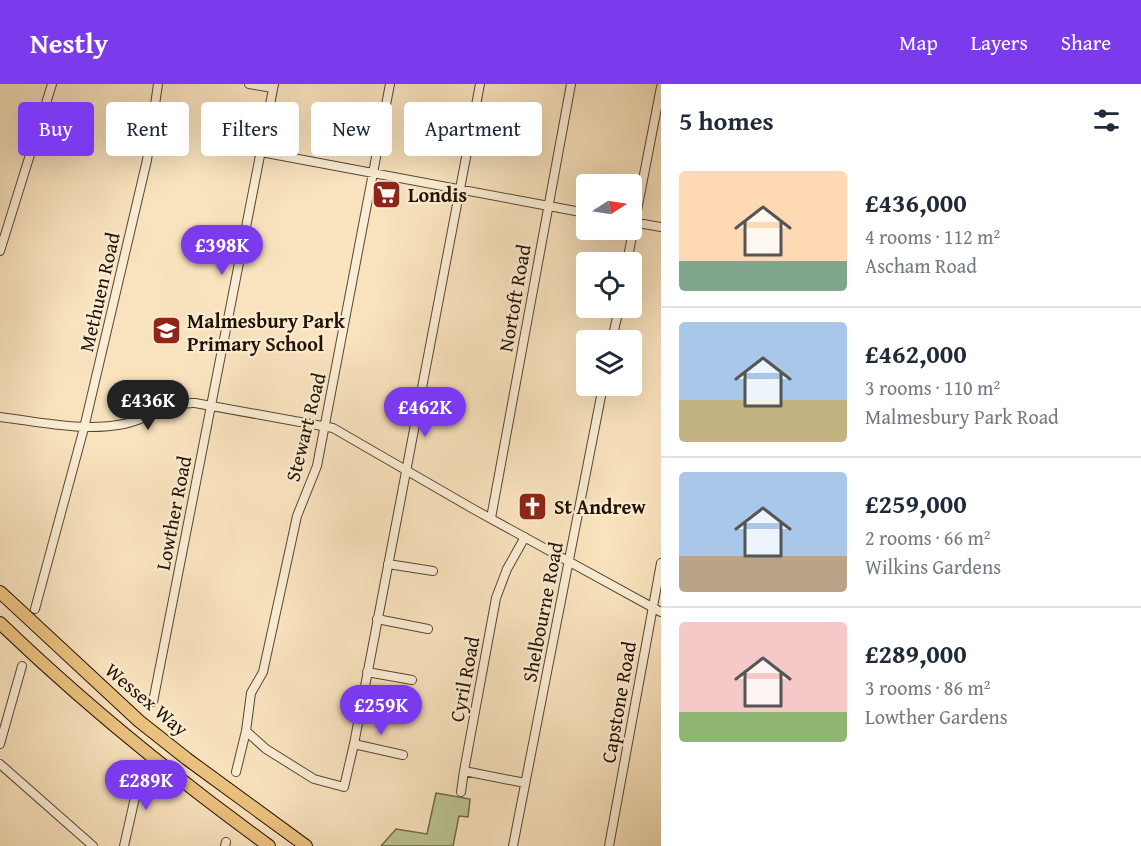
<!DOCTYPE html>
<meta charset="utf-8">
<style>
body{margin:0;font-family:"Gentium Book Plus",serif;background:#f6f6f7;color:#1f2937;height:100vh;display:flex;flex-direction:column;font-size:22px;white-space:nowrap}
*{box-sizing:border-box;margin:0}
p{font-size:20px;color:#747a83}
.icon{flex:none;width:33px;height:33px;fill:none;stroke:currentColor;stroke-width:2;stroke-linecap:round;stroke-linejoin:round}
.map{position:relative;flex:1;overflow:hidden}
.drawer{display:flex;flex-direction:column;background:#fff;width:480px}
.drawer>*{flex:none}
.banner{position:absolute;left:18px;top:18px;width:552px;height:54px;display:flex;gap:12px}
.needle{width:39px;rotate:78deg}
.fabs{position:absolute;left:576px;top:90px;display:grid;gap:12px}
.fabs a{display:grid;place-items:center;width:66px;height:66px;border-radius:6px;background:#fff;box-shadow:0 6px 24px #0002;font-size:30px}
.price{position:absolute;translate:-50% -51px;padding:0 14px;border-radius:21px;background:#7c3aed;color:#fff;font-size:20px;line-height:39px;filter:drop-shadow(0 2px 3px #0008)}
.price::after{content:'';position:absolute;left:50%;top:36px;width:18px;height:14px;margin-left:-9px;background:inherit;clip-path:polygon(0 0,100% 0,50% 100%)}
.price.on{background:#222;color:#fff}
ul{padding:0;list-style:none}
li{display:flex;align-items:center;gap:18px;height:150px;padding:0 18px}
li+li{border-top:2px solid #e0e1e3}
li span{display:grid;place-items:center;flex:none;width:168px;height:120px;border-radius:6px;color:#555}
li>.icon{margin-inline-start:auto}
span .icon{width:72px;height:72px;fill:#fffc;stroke-width:1}
li b{font-size:26px}
h2{display:flex;justify-content:space-between;align-items:center;height:72px;padding:0 18px;font-size:26px}
.chip{padding:0 21px;border-radius:6px;background:#fff;box-shadow:0 6px 24px #0002;font-size:21px;line-height:54px}
.chip.on{background:#7c3aed;color:#fff}
header{display:flex;align-items:center;gap:36px;box-sizing:border-box;height:84px;padding:0 30px;background:#7c3aed;color:#fff}
header strong{font-size:28px}
nav{display:flex;gap:33px;margin-inline-start:auto;font-size:21px}
main{display:flex;flex:1;min-height:0}
.map>svg:first-child{display:block}
.green{fill:#bcc493;stroke:#706b4a;stroke-width:1.5}
.lines{fill:none;stroke-linecap:round;stroke-linejoin:round}
.minor-casing{stroke:#584630;stroke-width:10}
.highway-casing{stroke:#231200;stroke-width:14}
.minor{stroke:#fbedd5;stroke-width:8}
.highway{stroke:#ecc27f;stroke-width:12}
.labels{text-anchor:middle;dominant-baseline:central;stroke-width:4.5;stroke-linejoin:round;paint-order:stroke}
.poi-label{font-size:20px;font-weight:bold;fill:#231200;stroke:#fbedd5;text-anchor:start}
.street-label{font-size:20px;fill:#231200;stroke:#fbedd5}
</style>
<header>
<strong>Nestly</strong>
<nav><a>Map</a><a>Layers</a><a>Share</a></nav>
</header>
<main>
<div class="map">
<svg width="661" height="762" viewBox="0 0 661 762">
<rect width="100%" height="100%" fill="#f9e3be"/>
<filter id="stains"><feTurbulence type="fractalNoise" baseFrequency=".00333" numOctaves="4"/><feColorMatrix values="0 0 0 0 .2 0 0 0 0 .09 0 0 0 0 .02 0 0 0 .5 -.17"/></filter>
<radialGradient id="worn" r=".72"><stop offset=".6" stop-color="#630" stop-opacity="0"/><stop offset="1" stop-color="#630" stop-opacity=".3"/></radialGradient>
<path class="green" d="M 436,709 L 470,715 L 468,733 L 459,732 L 453,762 L 381,762 L 396,745 L 427,750 Z"/>
<g class="lines">
<defs>
<path id="minor" d="M 249,0 L 273,4
M 261,68 L 586,129
M 632,138 L 661,143
M 0,167 L 52,0
M 627,178 L 661,3
M 612,256 L 619,224
M 0,333 C 41,338 83,348 124,340 C 149,335 170,318 195,319 L 333,344 L 475,426 L 661,528
M 491,434 L 571,0
M 388,480 L 433,487
M 35,525 L 84,344 L 147,76 L 158,0
M 377,535 L 428,545
M 367,588 L 412,596
M 153,618 L 274,0
M 246,647 L 266,665 L 314,695 L 344,703 L 354,660 L 480,0
M 0,660 L 22,582
M 354,660 L 403,671
M 0,680 L 93,762
M 236,688 L 246,647 L 251,609 L 263,588 L 297,432 L 317,382 L 390,0
M 525,699 L 464,687 L 496,514 L 507,485 L 525,453
M 461,708 L 464,687
M 124,762 L 141,687
M 225,762 L 226,758
M 513,762 L 603,302
M 609,762 L 661,479"/>
<path id="highway" d="M 0,508 L 139,637 L 187,675 L 306,762
M 0,539 C 84,620 174,693 269,762"/>
</defs>
<use href="#minor" class="minor-casing"/>
<use href="#highway" class="highway-casing"/>
<use href="#minor" class="minor"/>
<use href="#highway" class="highway"/>
</g>
<defs>
<symbol id="supermarket-square" viewBox="-11 -11 22 22"><rect x="-9" y="-9" width="18" height="18" rx="4" fill="#8f2418" stroke="#fbedd5"/><path d="M-6-5.5h2.5l.6 2H6L4.5 2H-2.5L-4.4-4H-6ZM-1.5 3.2a1.3 1.3 0 1 0 .1 0ZM3 3.2a1.3 1.3 0 1 0 .1 0Z" fill="#fff"/></symbol>
<symbol id="school-square" viewBox="-11 -11 22 22"><rect x="-9" y="-9" width="18" height="18" rx="4" fill="#8f2418" stroke="#fbedd5"/><path d="M0-5L7-2L0 1L-7-2ZM-4 1L0 2.5L4 1V4Q0 6-4 4Z" fill="#fff"/></symbol>
<symbol id="church-square" viewBox="-11 -11 22 22"><rect x="-9" y="-9" width="18" height="18" rx="4" fill="#8f2418" stroke="#fbedd5"/><path d="M-1.2-6h2.4v3.5h3.3v2.4h-3.3V6h-2.4V-.1h-3.3v-2.4h3.3Z" fill="#fff"/></symbol>
</defs>
<g fill-rule="evenodd">
<use href="#supermarket-square" x="370" y="94" width="33" height="33"/>
<use href="#school-square" x="150" y="230" width="33" height="33"/>
<use href="#church-square" x="516" y="406" width="33" height="33"/>
</g>
<g class="labels">
<g class="poi-label">
<text x="408" y="110">Londis</text>
<text x="187" y="236">Malmesbury Park<tspan x="187" dy="23">Primary School</tspan></text>
<text x="554" y="422">St Andrew</text>
</g>
<g class="street-label">
<text transform="translate(99 208) rotate(-77)">Methuen Road</text>
<text transform="translate(514 214) rotate(-80)">Nortoft Road</text>
<text transform="translate(305 343) rotate(-76)">Stewart Road</text>
<text transform="translate(173 429) rotate(-79)">Lowther Road</text>
<text transform="translate(542 528) rotate(-79)">Shelbourne Road</text>
<text transform="translate(464 595) rotate(-79)">Cyril Road</text>
<text transform="translate(147 615) rotate(40)">Wessex Way</text>
<text transform="translate(618 618) rotate(-80)">Capstone Road</text>
</g>
</g>
<rect width="100%" height="100%" filter="url(#stains)"/>
<rect width="100%" height="100%" fill="url(#worn)"/>
</svg>
<div class="fabs">
<a><svg class="needle" viewBox="-14 -14 28 28"><path d="M0-13l5 13h-10z" fill="#e53935"/><path d="M0 13l5-13h-10z" fill="#747a83"/></svg></a>
<a><svg class="icon" aria-label="locate" viewBox="0 0 24 24"><circle cx="12" cy="12" r="6"/><path d="M12 2v4M12 18v4M2 12h4M18 12h4"/></svg></a>
<a><svg class="icon" aria-label="layers" viewBox="0 0 24 24"><path d="M12 4l9 5-9 5-9-5zM3 14l9 5 9-5"/></svg></a>
</div>
<b class="price" style="left:222px;top:192px">£398K</b>
<b class="price on" style="left:148px;top:347px">£436K</b>
<b class="price" style="left:425px;top:354px">£462K</b>
<b class="price" style="left:381px;top:652px">£259K</b>
<b class="price" style="left:146px;top:727px">£289K</b>
<div class="banner">
<a class="chip on">Buy</a>
<a class="chip">Rent</a>
<a class="chip">Filters</a>
<a class="chip">New</a>
<a class="chip">Apartment</a>
</div>
</div>
<section class="drawer">
<h2>5 homes<svg class="icon" aria-label="filters" viewBox="0 0 24 24"><path d="M4 7h16M4 17h16"/><circle cx="9" cy="7" r="2"/><circle cx="15" cy="17" r="2"/></svg></h2>
<ul>
<li><span style="background:linear-gradient(#ffd9b3 75%,#7fa58c 0)"><svg class="icon" aria-label="home" viewBox="0 0 24 24"><path d="M3 11l9-7 9 7M6 9v11h12V9"/></svg></span><div><b>£436,000</b><p>4 rooms · 112 m²</p><p>Ascham Road</p></div></li>
<li><span style="background:linear-gradient(#a9c7e8 65%,#c2b280 0)"><svg class="icon" aria-label="home" viewBox="0 0 24 24"><path d="M3 11l9-7 9 7M6 9v11h12V9"/></svg></span><div><b>£462,000</b><p>3 rooms · 110 m²</p><p>Malmesbury Park Road</p></div></li>
<li><span style="background:linear-gradient(#a9c7e8 70%,#b9a48a 0)"><svg class="icon" aria-label="home" viewBox="0 0 24 24"><path d="M3 11l9-7 9 7M6 9v11h12V9"/></svg></span><div><b>£259,000</b><p>2 rooms · 66 m²</p><p>Wilkins Gardens</p></div></li>
<li><span style="background:linear-gradient(#f6c9c9 75%,#8fb573 0)"><svg class="icon" aria-label="home" viewBox="0 0 24 24"><path d="M3 11l9-7 9 7M6 9v11h12V9"/></svg></span><div><b>£289,000</b><p>3 rooms · 86 m²</p><p>Lowther Gardens</p></div></li>
</ul>
</section>
</main>
